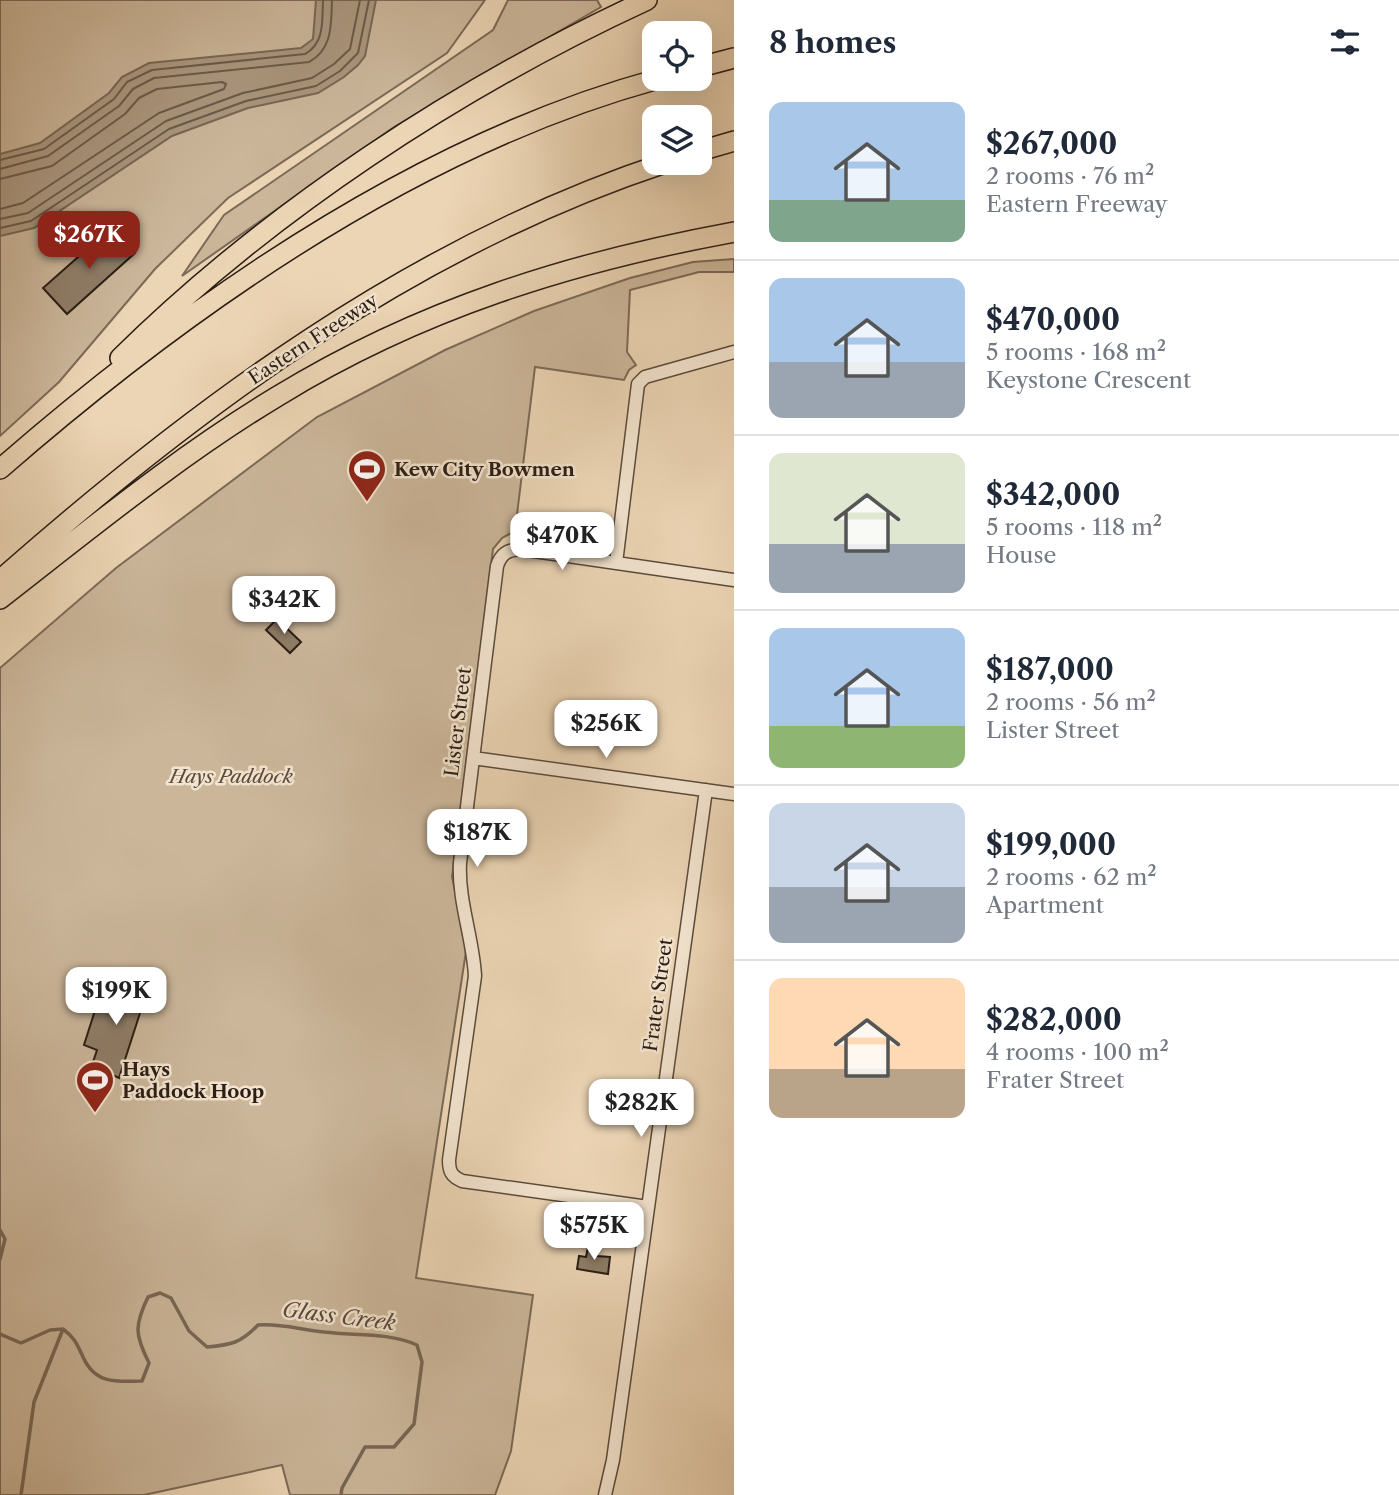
<!DOCTYPE html>
<meta charset="utf-8">
<style>
body{margin:0;font-family:"Libre Caslon Text",serif;background:#f2f2f3;color:#1f2937;height:100vh;display:flex;flex-direction:column;font-size:26px;white-space:nowrap}
*{box-sizing:border-box;margin:0}
p{font-size:23px;color:#747a83}
.icon{flex:none;width:38px;height:38px;fill:none;stroke:currentColor;stroke-width:2;stroke-linecap:round;stroke-linejoin:round}
.map{position:relative;flex:1;overflow:hidden}
.panel{display:flex;flex-direction:column;background:#fff;width:665px}
.panel>*{flex:none}
.buttons{position:absolute;left:642px;top:21px;display:grid;gap:14px}
.buttons a{display:grid;place-items:center;width:70px;height:70px;border-radius:14px;background:#fff;box-shadow:0 7px 28px #0002;font-size:35px}
.price{position:absolute;translate:-50% -60px;padding:0 16px;border-radius:14px;background:#fff;color:#222;font-size:23px;line-height:46px;filter:drop-shadow(0 2px 4px #0008)}
.price::after{content:'';position:absolute;left:50%;top:42px;width:21px;height:16px;margin-left:-10px;background:inherit;clip-path:polygon(0 0,100% 0,50% 100%)}
.price.on{background:#8f2418;color:#fff}
ul{padding:0;list-style:none}
li{display:flex;align-items:center;gap:21px;height:175px;padding:0 35px}
li+li{border-top:2px solid #e0e1e3}
li span{display:grid;place-items:center;flex:none;width:196px;height:140px;border-radius:14px;color:#555}
li>.icon{margin-inline-start:auto}
span .icon{width:84px;height:84px;fill:#fffc;stroke-width:1}
li b{font-size:30px}
h2{display:flex;justify-content:space-between;align-items:center;height:84px;padding:0 35px;font-size:30px}
main{display:flex;flex:1;min-height:0}
.map>svg:first-child{display:block}
.green{fill:#cbb69a;stroke:#7b6a57;stroke-width:2}
.water{fill:#aa967e;stroke:#776654;stroke-width:2}
.lines{fill:none;stroke-linecap:round;stroke-linejoin:round}
.shore{stroke:#6a5a49;stroke-width:2}
.stream{stroke:#776654;stroke-width:3.5}
.building{fill:#8f7d68;stroke:#2b1d14;stroke-width:2}
.minor-casing{stroke:#5b4b3c;stroke-width:15}
.highway-casing{stroke:#2b1d14;stroke-width:22}
.minor{stroke:#f3e4cf;stroke-width:12}
.highway{stroke:#ecd5b5;stroke-width:19}
.labels{text-anchor:middle;dominant-baseline:central;stroke-width:5;stroke-linejoin:round;paint-order:stroke}
.street-label{font-size:19px;fill:#2b1d14;stroke:#f3e4cf}
.poi-label{font-size:19px;font-weight:bold;fill:#2b1d14;stroke:#f3e4cf;text-anchor:start}
.park-label{font-size:19px;font-style:italic;fill:#5b4b3c;stroke:#f3e4cf}
.water-label{font-size:21px;font-style:italic;fill:#574739;stroke:#f3e4cf}
</style>
<main>
<div class="map">
<svg width="734" height="1495" viewBox="0 0 734 1495">
<rect width="100%" height="100%" fill="#ecd5b5"/>
<filter id="stains"><feTurbulence type="fractalNoise" baseFrequency=".00286" numOctaves="4"/><feColorMatrix values="0 0 0 0 .2 0 0 0 0 .09 0 0 0 0 .02 0 0 0 .5 -.17"/></filter>
<radialGradient id="worn" r=".72"><stop offset=".6" stop-color="#630" stop-opacity="0"/><stop offset="1" stop-color="#630" stop-opacity=".3"/></radialGradient>
<path class="green" d="M 0,0 L 485,0 L 447,53 L 228,198 L 155,269 L 59,382 L 0,436 Z
M 508,0 L 597,0 L 601,7 L 394,127 L 182,276 L 224,215 L 493,30 Z
M 734,259 L 734,272 L 699,272 L 630,290 L 627,352 L 636,365 L 629,370 L 624,380 L 535,367 L 515,531 L 502,538 L 493,549 L 452,877 L 467,945 L 416,1278 L 533,1295 L 511,1451 L 495,1495 L 290,1495 L 282,1465 L 144,1495 L 0,1495 L 0,668 L 116,568 L 317,417 L 445,350 L 534,311 L 630,278 L 693,262 Z"/>
<path class="water" d="M 316,0 L 376,0 L 365,56 L 358,65 L 344,77 L 318,93 L 248,108 L 172,136 L 34,228 L 0,236 L 0,154 L 40,143 L 109,93 L 122,77 L 149,63 L 301,48 L 313,39 Z"/>
<g class="lines">
<path class="shore" d="M 0,160 L 44,149 L 114,99 L 127,82 L 152,70 L 305,54 C 325,43 322,21 323,0
M 0,169 L 48,156 L 119,106 L 133,89 L 154,78 L 309,62 C 333,49 331,24 332,0
M 0,179 L 52,166 L 125,114 L 139,98 L 157,89 L 222,82 L 226,84 L 224,89 L 159,113 L 23,203 L 0,209
M 0,219 L 28,213 L 166,121 L 243,93 L 312,78 L 334,64 L 350,49 L 360,0
M 0,228 L 31,221 L 169,129 L 246,101 L 316,86 L 340,71 L 358,53 L 369,0"/>
<path class="stream" d="M 0,1230 L 5,1239 L 0,1259
M 0,1334 L 21,1343 L 50,1330 L 63,1329 C 75,1338 77,1344 83,1357 C 95,1384 116,1382 142,1381 L 149,1363 C 135,1335 134,1326 148,1297 L 160,1293 L 171,1298 L 189,1331 L 207,1347 C 231,1345 241,1343 258,1325 C 281,1323 301,1330 324,1332 C 356,1336 387,1332 417,1345 L 422,1362 L 414,1424 L 394,1447 L 365,1447 L 342,1488 L 341,1495
M 21,1495 L 34,1402 L 63,1329"/>
</g>
<path class="building" d="M 112,227 L 135,253 L 67,314 L 43,288 Z
M 277,619 L 301,642 L 290,653 L 266,630 Z
M 123,982 L 152,991 L 144,1011 L 141,1010 L 119,1078 L 92,1065 L 97,1050 L 84,1045 L 97,1004 L 99,1005 L 104,992 L 118,997 Z
M 588,1247 L 598,1249 L 597,1256 L 610,1257 L 608,1274 L 577,1269 L 579,1256 L 586,1257 Z"/>
<g class="lines">
<defs>
<path id="minor" d="M 616,563 L 638,384 L 645,377 L 734,352
M 473,758 L 734,794
M 648,1207 L 462,1181 C 451,1176 449,1171 449,1160 L 475,976 C 473,938 458,901 460,863 L 497,566 C 501,554 507,550 520,549 L 734,580
M 605,1495 L 613,1460 L 706,790"/>
<path id="highway" d="M 700,67 L 734,58
M 700,151 L 734,141
M 120,358 C 268,212 458,87 647,0
M 0,469 C 187,306 416,145 658,79
M 0,580 C 197,406 413,246 665,163
M 0,599 C 90,529 180,455 278,396 C 420,309 571,262 734,232"/>
</defs>
<use href="#minor" class="minor-casing"/>
<use href="#highway" class="highway-casing"/>
<use href="#minor" class="minor"/>
<use href="#highway" class="highway"/>
</g>
<defs>
<symbol id="stadium-pin" viewBox="-11 -11 22 30"><path d="M0 17L-7.5 6A9.5 9.5 0 1 1 7.5 6Z" fill="#8f2418" stroke="#f3e4cf"/><path d="M0-5a6.5 5 0 1 0 0 10a6.5 5 0 1 0 0-10ZM-3.5-1.8h7v3.6h-7Z" fill="#fff"/></symbol>
</defs>
<g fill-rule="evenodd">
<use href="#stadium-pin" x="345" y="447" width="44" height="60"/>
<use href="#stadium-pin" x="73" y="1058" width="44" height="60"/>
</g>
<g class="labels">
<g class="street-label">
<text transform="translate(313 339) rotate(-33)">Eastern Freeway</text>
<text transform="translate(458 722) rotate(-83)">Lister Street</text>
<text transform="translate(658 995) rotate(-82)">Frater Street</text>
</g>
<g class="poi-label">
<text x="394" y="469">Kew City Bowmen</text>
<text x="122" y="1069">Hays<tspan x="122" dy="22">Paddock Hoop</tspan></text>
</g>
<g class="park-label">
<text x="231" y="776">Hays Paddock</text>
</g>
<g class="water-label">
<text transform="translate(339 1316) rotate(7)">Glass Creek</text>
</g>
</g>
<rect width="100%" height="100%" filter="url(#stains)"/>
<rect width="100%" height="100%" fill="url(#worn)"/>
</svg>
<div class="buttons">
<a><svg class="icon" aria-label="locate" viewBox="0 0 24 24"><circle cx="12" cy="12" r="6"/><path d="M12 2v4M12 18v4M2 12h4M18 12h4"/></svg></a>
<a><svg class="icon" aria-label="layers" viewBox="0 0 24 24"><path d="M12 4l9 5-9 5-9-5zM3 14l9 5 9-5"/></svg></a>
</div>
<b class="price on" style="left:89px;top:271px">$267K</b>
<b class="price" style="left:562px;top:572px">$470K</b>
<b class="price" style="left:284px;top:636px">$342K</b>
<b class="price" style="left:606px;top:760px">$256K</b>
<b class="price" style="left:477px;top:869px">$187K</b>
<b class="price" style="left:116px;top:1027px">$199K</b>
<b class="price" style="left:641px;top:1139px">$282K</b>
<b class="price" style="left:594px;top:1262px">$575K</b>
</div>
<section class="panel">
<h2>8 homes<svg class="icon" aria-label="filters" viewBox="0 0 24 24"><path d="M4 7h16M4 17h16"/><circle cx="9" cy="7" r="2"/><circle cx="15" cy="17" r="2"/></svg></h2>
<ul>
<li><span style="background:linear-gradient(#a9c7e8 70%,#7fa58c 0)"><svg class="icon" aria-label="home" viewBox="0 0 24 24"><path d="M3 11l9-7 9 7M6 9v11h12V9"/></svg></span><div><b>$267,000</b><p>2 rooms · 76 m²</p><p>Eastern Freeway</p></div></li>
<li><span style="background:linear-gradient(#a9c7e8 60%,#9aa5b1 0)"><svg class="icon" aria-label="home" viewBox="0 0 24 24"><path d="M3 11l9-7 9 7M6 9v11h12V9"/></svg></span><div><b>$470,000</b><p>5 rooms · 168 m²</p><p>Keystone Crescent</p></div></li>
<li><span style="background:linear-gradient(#dfe7d0 65%,#9aa5b1 0)"><svg class="icon" aria-label="home" viewBox="0 0 24 24"><path d="M3 11l9-7 9 7M6 9v11h12V9"/></svg></span><div><b>$342,000</b><p>5 rooms · 118 m²</p><p>House</p></div></li>
<li><span style="background:linear-gradient(#a9c7e8 70%,#8fb573 0)"><svg class="icon" aria-label="home" viewBox="0 0 24 24"><path d="M3 11l9-7 9 7M6 9v11h12V9"/></svg></span><div><b>$187,000</b><p>2 rooms · 56 m²</p><p>Lister Street</p></div></li>
<li><span style="background:linear-gradient(#c9d6e8 60%,#9aa5b1 0)"><svg class="icon" aria-label="home" viewBox="0 0 24 24"><path d="M3 11l9-7 9 7M6 9v11h12V9"/></svg></span><div><b>$199,000</b><p>2 rooms · 62 m²</p><p>Apartment</p></div></li>
<li><span style="background:linear-gradient(#ffd9b3 65%,#b9a48a 0)"><svg class="icon" aria-label="home" viewBox="0 0 24 24"><path d="M3 11l9-7 9 7M6 9v11h12V9"/></svg></span><div><b>$282,000</b><p>4 rooms · 100 m²</p><p>Frater Street</p></div></li>
</ul>
</section>
</main>
